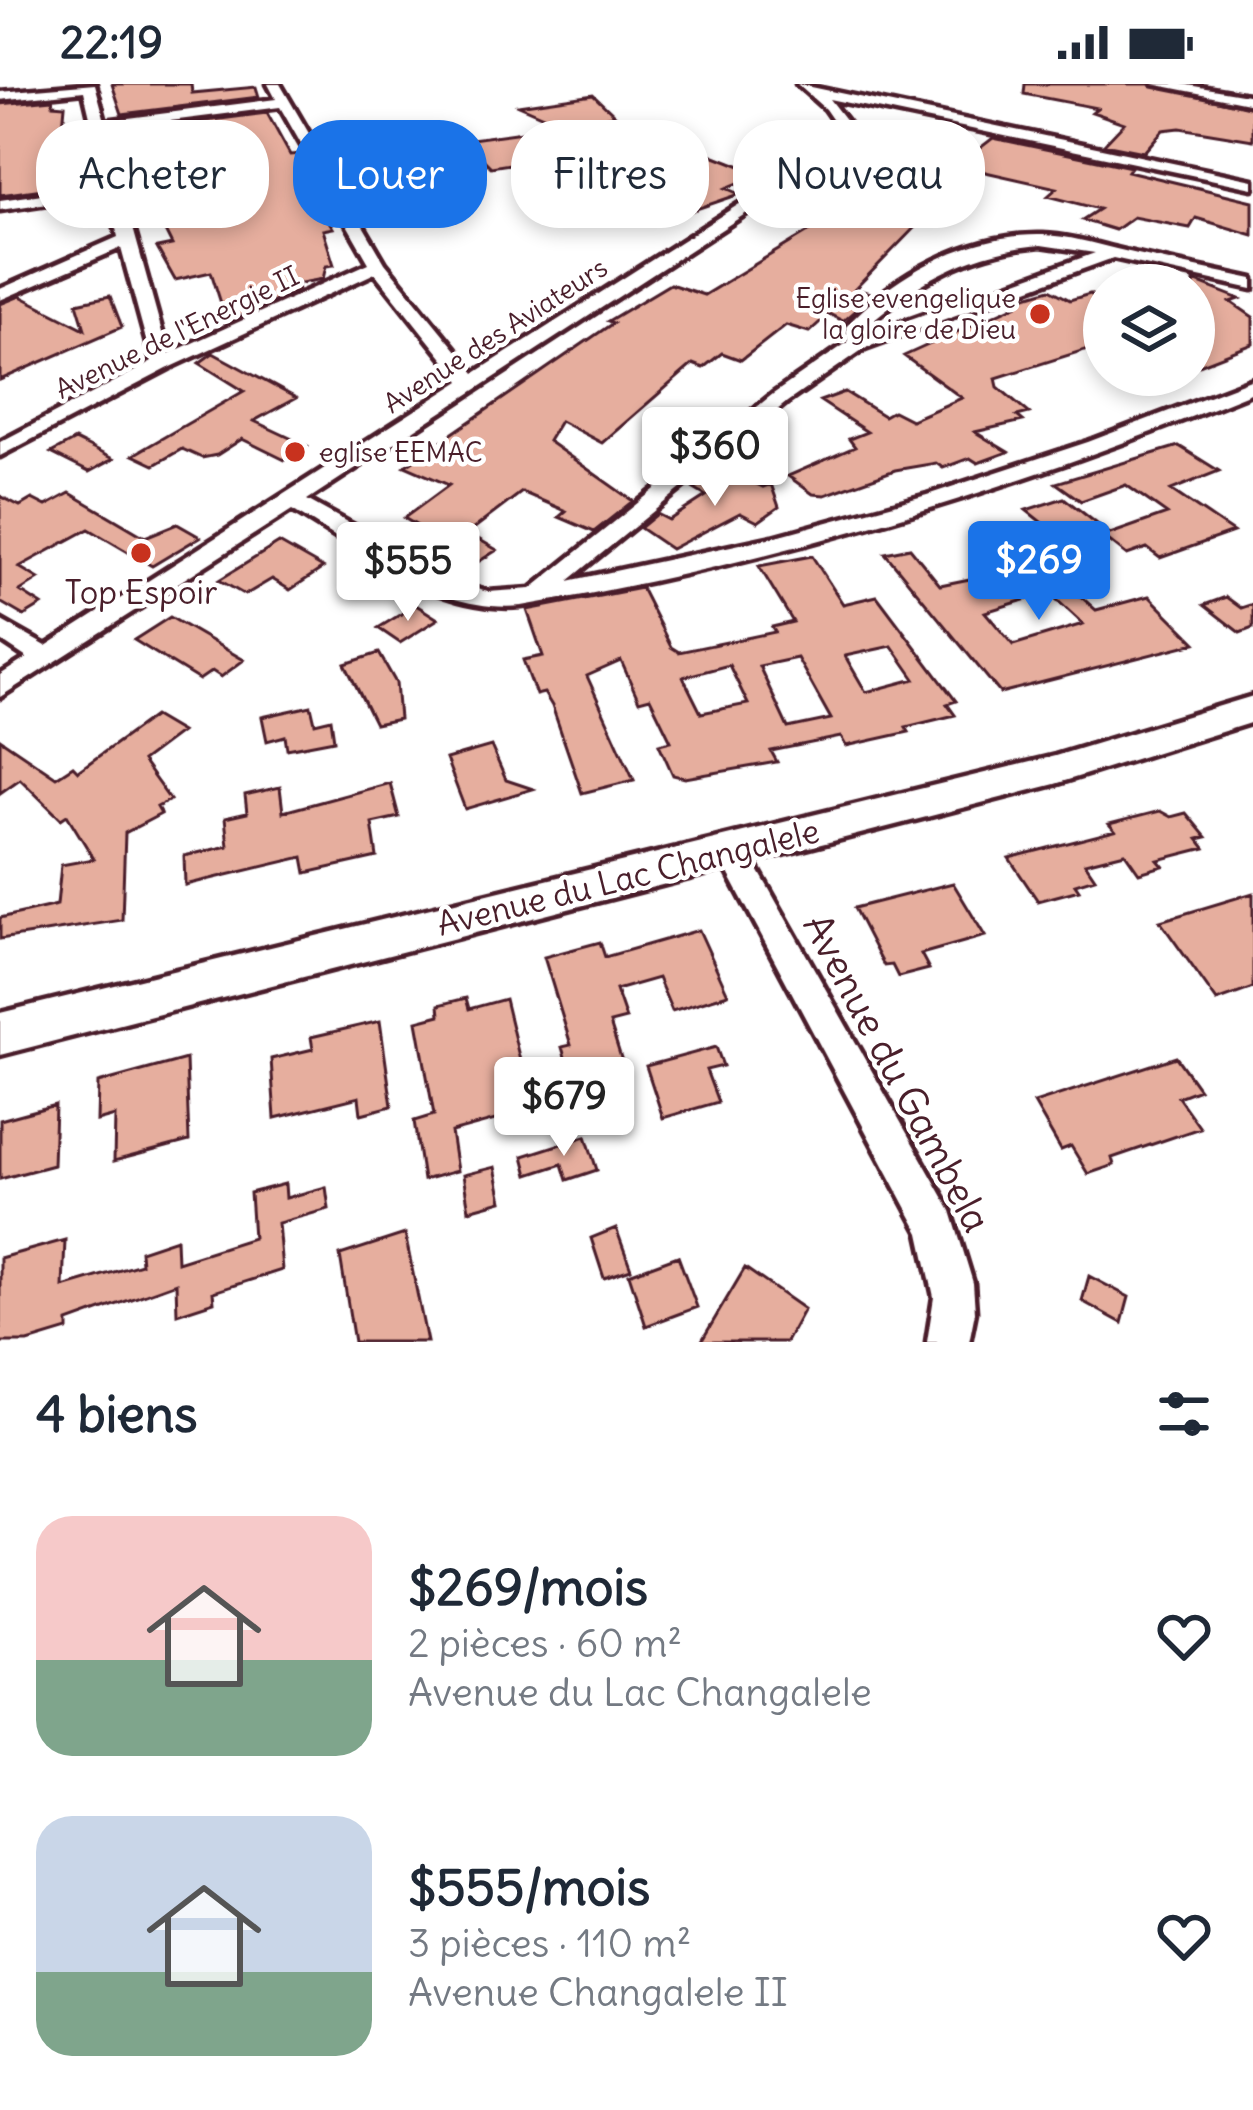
<!DOCTYPE html>
<html lang="fr">
<meta charset="utf-8">
<style>
body{margin:0;font-family:Delius,sans-serif;background:#f6f6f7;color:#1f2937;height:100vh;display:flex;flex-direction:column;font-size:45px;white-space:nowrap}
*{box-sizing:border-box;margin:0}
p{font-size:39px;color:#747a83}
.icon{flex:none;width:66px;height:66px;fill:none;stroke:currentColor;stroke-width:2;stroke-linecap:round;stroke-linejoin:round}
.map{position:relative;height:1258px;overflow:hidden}
.details{display:flex;flex-direction:column;background:#fff;flex:1}
.details>*{flex:none}
.banner{position:absolute;left:36px;top:36px;width:1182px;height:108px;display:flex;gap:24px}
.tools{position:absolute;left:1083px;top:180px;display:grid;gap:24px}
.tools a{display:grid;place-items:center;width:132px;height:132px;border-radius:50%;background:#fff;box-shadow:0 6px 18px #0003;font-size:60px}
.price{position:absolute;translate:-50% -102px;padding:0 27px;border-radius:12px;background:#fff;color:#222;font-size:39px;line-height:78px;filter:drop-shadow(0 3px 6px #0008)}
.price::after{content:'';position:absolute;left:50%;top:72px;width:36px;height:27px;margin-left:-18px;background:inherit;clip-path:polygon(0 0,100% 0,50% 100%)}
.price.current{background:#1a73e8;color:#fff}
ul{padding:0;list-style:none}
li{display:flex;align-items:center;gap:36px;height:300px;padding:0 36px}
li span{display:grid;place-items:center;flex:none;width:336px;height:240px;border-radius:36px;color:#555}
li>.icon{margin-inline-start:auto}
span .icon{width:144px;height:144px;fill:#fffc;stroke-width:1}
li b{font-size:51px}
h2{display:flex;justify-content:space-between;align-items:center;height:144px;padding:0 36px;font-size:51px}
.chip{padding:0 42px;border-radius:48px;background:#fff;box-shadow:0 6px 18px #0003;font-size:42px;line-height:108px}
.chip.current{background:#1a73e8;color:#fff}
.status{display:flex;justify-content:space-between;align-items:center;height:84px;padding:0 60px;background:#fff;direction:ltr}
.status svg{height:33px;fill:currentColor}
.map>svg:first-child{display:block}
.building{fill:#e6ae9e;stroke:#4a1f2b;stroke-width:3;fill-rule:evenodd}
.lines{fill:none;stroke-linecap:round;stroke-linejoin:round}
.minor-casing{stroke:#4a1f2b;stroke-width:9}
.tertiary-casing{stroke:#4a1f2b;stroke-width:9}
.minor{fill:#fff;fill-rule:evenodd}
.tertiary{fill:#fff;fill-rule:evenodd}
.poi-dot{fill:#c8321e;stroke:#fff;stroke-width:4.5}
.labels{text-anchor:middle;dominant-baseline:central;stroke-width:9;stroke-linejoin:round;paint-order:stroke}
.far-poi-label{font-size:27px;fill:#4a1f2b;stroke:#fff;text-anchor:end}
.far-street-label{font-size:27px;fill:#4a1f2b;stroke:#fff}
.poi-label{font-size:33px;fill:#4a1f2b;stroke:#fff}
.street-label{font-size:33px;fill:#4a1f2b;stroke:#fff}
.near-street-label{font-size:39px;fill:#4a1f2b;stroke:#fff}
</style>
<div class="status"><b>22:19</b><svg viewBox="0 0 49 12"><path d="M0 12V9h3v3zM5 12V6h3v6zM10 12V3h3v9zM15 12V0h3v12zM26 1h20v11H26zM47 4h2v5h-2z"/></svg></div>
<div class="map">
<svg width="1253" height="1258" viewBox="0 0 1253 1258">
<rect width="100%" height="100%" fill="#fff"/>
<filter id="ink" filterUnits="userSpaceOnUse"><feTurbulence type="fractalNoise" baseFrequency=".00833" numOctaves="2"/><feDisplacementMap in="SourceGraphic" scale="24" xChannelSelector="R" yChannelSelector="G"/><feConvolveMatrix kernelMatrix="1 2 1 2 8 2 1 2 1" color-interpolation-filters="sRGB"/></filter>
<g filter="url(#ink)">
<path class="building" d="M 112,0 L 191,0 L 192,9 L 256,3 L 259,13 L 122,30 Z
M 1025,0 L 1149,0 L 1253,24 L 1253,56 L 1180,44 L 1163,46 L 1144,68 L 1104,60 L 1124,39 L 1092,28 L 1097,24 L 1024,10 Z
M 593,10 L 615,31 L 588,35 L 627,70 L 536,84 L 523,78 L 491,83 L 464,56 L 566,42 L 518,21 Z
M 53,15 L 53,20 L 65,21 L 63,43 L 77,41 L 78,74 L 86,99 L 0,111 L 0,20 Z
M 267,29 L 290,71 L 301,70 L 319,101 L 311,108 L 333,144 L 323,146 L 334,181 L 326,182 L 323,195 L 296,200 L 298,206 L 227,238 L 211,188 L 175,196 L 157,164 L 172,161 L 161,139 L 222,128 L 201,82 L 195,83 L 184,62 L 132,62 L 127,47 Z
M 993,54 L 1131,83 L 1128,87 L 1253,117 L 1253,151 L 1196,134 L 1190,144 L 1133,133 L 1115,146 L 1082,136 L 1099,125 L 1048,112 L 1057,104 L 963,83 L 906,132 L 921,137 L 855,205 L 874,210 L 843,237 L 829,230 L 809,248 L 786,241 L 741,276 L 722,269 L 703,284 L 693,280 L 602,359 L 560,337 L 548,357 L 633,417 L 594,448 L 559,433 L 566,427 L 522,408 L 468,449 L 497,466 L 478,478 L 404,434 L 449,401 L 405,382 L 613,239 L 608,237 L 670,200 L 704,211 L 853,121 L 849,114 L 889,84 L 872,58 L 962,78 Z
M 710,70 L 761,90 L 726,104 L 740,110 L 682,130 L 623,101 Z
M 1194,197 L 1240,215 L 1231,218 L 1253,233 L 1253,260 L 1194,283 Z
M 1050,205 L 1070,216 L 1090,210 L 1104,219 L 1104,229 L 1090,234 L 1104,242 L 1104,260 L 996,294 L 998,303 L 1029,329 L 1017,332 L 1023,337 L 975,348 L 1008,368 L 978,379 L 970,374 L 943,384 L 936,379 L 895,386 L 825,411 L 813,410 L 788,392 L 855,363 L 849,355 L 867,348 L 820,317 L 845,308 L 884,332 L 893,327 L 911,336 L 962,314 L 904,272 L 1016,221 L 1010,217 Z
M 20,212 L 85,245 L 77,219 L 110,212 L 122,243 L 0,296 L 0,220 Z
M 213,269 L 296,314 L 254,337 L 307,362 L 285,376 L 242,355 L 217,371 L 202,374 L 182,365 L 154,381 L 133,371 L 244,307 L 199,279 Z
M 75,356 L 113,375 L 89,388 L 51,369 Z
M 1179,362 L 1219,387 L 1171,406 L 1233,448 L 1160,474 L 1147,464 L 1127,471 L 1108,456 L 1090,462 L 1078,452 L 1065,457 L 1026,426 L 1064,414 L 1110,450 L 1167,430 L 1126,401 L 1081,417 L 1056,399 Z
M 725,385 L 763,403 L 771,400 L 779,423 L 758,438 L 740,429 L 671,465 L 640,444 L 657,430 L 669,436 L 706,412 L 694,405 Z
M 70,409 L 145,453 L 177,440 L 200,453 L 152,482 L 89,445 L 19,483 L 39,495 L 20,507 L 42,521 L 24,532 L 0,518 L 0,412 L 20,422 L 32,415 L 46,422 Z
M 279,459 L 323,484 L 290,506 L 272,495 L 245,511 L 219,496 Z
M 910,464 L 940,501 L 999,489 L 992,481 L 1016,476 L 1027,488 L 1039,475 L 1096,526 L 1149,512 L 1196,559 L 1000,609 L 885,469 ZM 1032,493 L 1083,540 L 1013,561 L 985,528 L 1047,509 Z
M 812,472 L 843,520 L 877,512 L 956,617 L 947,620 L 955,631 L 906,643 L 909,648 L 846,662 L 841,653 L 771,667 L 777,678 L 685,694 L 673,691 L 659,660 L 671,657 L 650,614 L 639,617 L 621,577 L 587,592 L 634,696 L 582,709 L 552,622 L 544,609 L 536,611 L 523,576 L 543,572 L 527,526 L 641,504 L 671,563 L 679,568 L 775,548 L 772,543 L 793,538 L 759,482 ZM 892,562 L 915,595 L 866,608 L 845,572 ZM 797,574 L 831,635 L 788,644 L 759,582 ZM 729,581 L 748,620 L 701,629 L 683,593 Z
M 1226,513 L 1241,524 L 1253,520 L 1253,544 L 1240,549 L 1204,521 Z
M 416,521 L 438,535 L 400,559 L 378,544 Z
M 170,533 L 244,576 L 221,593 L 212,587 L 199,596 L 134,556 Z
M 379,569 L 396,599 L 399,635 L 375,640 L 345,580 Z
M 311,622 L 315,639 L 331,635 L 334,656 L 287,665 L 285,652 L 267,657 L 262,633 Z
M 154,632 L 181,648 L 142,677 L 170,716 L 157,723 L 161,730 L 125,749 L 122,836 L 0,855 L 0,834 L 57,821 L 61,781 L 94,775 L 67,731 L 61,735 L 20,695 L 0,709 L 0,655 L 56,693 L 73,682 L 78,687 Z
M 491,662 L 506,696 L 533,705 L 465,725 L 446,675 Z
M 390,699 L 399,733 L 372,739 L 377,773 L 306,789 L 303,773 L 185,801 L 184,772 L 228,762 L 225,734 L 247,729 L 245,711 L 280,703 L 283,728 Z
M 1160,727 L 1171,733 L 1186,729 L 1206,753 L 1198,755 L 1205,764 L 1158,776 L 1163,782 L 1139,789 L 1125,769 L 1085,779 L 1095,794 L 1075,800 L 1079,806 L 1038,817 L 1009,774 L 1115,747 L 1109,740 Z
M 953,799 L 985,852 L 921,870 L 929,885 L 898,893 L 892,881 L 884,882 L 854,824 Z
M 1253,809 L 1253,904 L 1217,917 L 1160,837 Z
M 699,846 L 728,910 L 672,927 L 658,894 L 616,906 L 626,935 L 610,939 L 626,990 L 574,1004 L 562,963 L 571,961 L 544,873 L 600,858 L 605,873 Z
M 466,914 L 469,925 L 505,915 L 532,1026 L 451,1048 L 457,1087 L 423,1096 L 414,1037 L 434,1031 L 417,937 L 440,931 L 439,921 Z
M 380,937 L 392,1022 L 361,1030 L 359,1013 L 275,1034 L 271,975 L 313,965 L 311,953 Z
M 716,963 L 723,982 L 706,986 L 718,1018 L 663,1034 L 646,982 Z
M 1176,973 L 1199,1005 L 1178,1013 L 1200,1044 L 1112,1074 L 1114,1081 L 1088,1090 L 1071,1062 L 1061,1066 L 1034,1019 Z
M 186,975 L 189,1057 L 114,1077 L 115,1032 L 97,1037 L 98,999 Z
M 55,1021 L 53,1081 L 0,1095 L 0,1036 Z
M 586,1052 L 597,1086 L 567,1096 L 562,1080 L 528,1091 L 523,1072 Z
M 495,1083 L 502,1117 L 469,1126 L 463,1091 Z
M 285,1100 L 286,1114 L 326,1103 L 329,1125 L 278,1139 L 282,1186 L 213,1208 L 214,1218 L 177,1230 L 176,1199 L 68,1238 L 68,1246 L 28,1258 L 0,1258 L 0,1174 L 65,1156 L 63,1203 L 141,1180 L 140,1167 L 176,1155 L 177,1178 L 253,1154 L 250,1109 Z
M 616,1144 L 631,1185 L 604,1194 L 591,1154 Z
M 405,1150 L 427,1258 L 354,1258 L 340,1171 Z
M 678,1172 L 697,1223 L 646,1242 L 629,1190 Z
M 745,1184 L 804,1225 L 786,1258 L 701,1258 Z
M 1089,1192 L 1129,1213 L 1122,1239 L 1082,1217 Z"/>
<g class="lines">
<defs>
<path id="minor" d="M 95,0 L 105,37 L 276,15 L 268,0 L 280,0 L 385,179 L 475,289 L 841,55 L 843,51 L 825,25 L 797,0 L 1253,96 L 1253,104 L 829,15 L 857,51 L 851,61 L 307,416 L 461,501 L 488,508 L 531,505 L 773,310 L 848,258 L 846,243 C 893,190 971,149 1043,151 C 1069,152 1092,159 1116,165 C 1162,176 1207,185 1253,195 L 1253,205 L 1113,174 L 865,264 L 787,318 L 568,497 L 773,453 L 927,411 L 1088,358 L 1253,295 L 1253,308 C 1018,404 773,480 522,522 C 435,530 363,467 292,426 L 0,613 L 0,591 L 27,574 L 0,556 L 0,536 L 46,562 L 461,297 L 375,189 L 169,284 L 0,372 L 0,358 L 152,278 L 121,164 L 0,216 L 0,205 L 118,153 L 108,110 L 0,126 L 0,116 L 106,101 L 84,7 L 0,16 L 0,8 ZM 280,23 L 369,179 L 168,270 L 123,108 L 127,104 L 121,100 L 107,45 ZM 1041,161 L 1095,169 L 866,251 L 864,244 C 917,197 970,167 1041,161 Z
M 1153,0 L 1182,0 L 1253,12 L 1253,20 Z
M 732,756 L 743,759 L 951,1127 L 973,1199 L 975,1228 L 969,1258 L 927,1258 L 934,1213 L 920,1149 L 717,768 L 721,759 Z"/>
<path id="tertiary" d="M 1253,612 L 1253,638 L 1055,700 L 0,971 L 0,929 L 1055,672 Z"/>
</defs>
<use href="#minor" class="minor-casing"/>
<use href="#tertiary" class="tertiary-casing"/>
<use href="#minor" class="minor"/>
<use href="#tertiary" class="tertiary"/>
</g>
</g>
<g class="poi-dot">
<circle cx="1040" cy="230" r="12"/>
<circle cx="295" cy="368" r="12"/>
<circle cx="141" cy="469" r="12"/>
</g>
<g class="labels">
<g class="far-poi-label">
<text x="1016" y="214">Eglise evengelique<tspan x="1016" dy="31">la gloire de Dieu</tspan></text>
<text x="319" y="368" text-anchor="start">eglise EEMAC</text>
</g>
<g class="far-street-label">
<text transform="translate(177 248) rotate(-26)">Avenue de l'Energie II</text>
<text transform="translate(495 251) rotate(-33)">Avenue des Aviateurs</text>
</g>
<g class="poi-label">
<text x="141" y="508">Top Espoir</text>
</g>
<g class="street-label">
<text transform="translate(628 793) rotate(-14)">Avenue du Lac Changalele</text>
</g>
<g class="near-street-label">
<text transform="translate(897 989) rotate(62)">Avenue du Gambela</text>
</g>
</g>
</svg>
<div class="tools">
<a><svg class="icon" aria-label="layers" viewBox="0 0 24 24"><path d="M12 4l9 5-9 5-9-5zM3 14l9 5 9-5"/></svg></a>
</div>
<b class="price" style="left:715px;top:425px">$360</b>
<b class="price current" style="left:1039px;top:539px">$269</b>
<b class="price" style="left:408px;top:540px">$555</b>
<b class="price" style="left:564px;top:1075px">$679</b>
<div class="banner">
<a class="chip">Acheter</a>
<a class="chip current">Louer</a>
<a class="chip">Filtres</a>
<a class="chip">Nouveau</a>
</div>
</div>
<section class="details">
<h2>4 biens<svg class="icon" aria-label="filters" viewBox="0 0 24 24"><path d="M4 7h16M4 17h16"/><circle cx="9" cy="7" r="2"/><circle cx="15" cy="17" r="2"/></svg></h2>
<ul>
<li><span style="background:linear-gradient(#f6c9c9 60%,#7fa58c 0)"><svg class="icon" aria-label="home" viewBox="0 0 24 24"><path d="M3 11l9-7 9 7M6 9v11h12V9"/></svg></span><div><b>$269/mois</b><p>2 pièces · 60 m²</p><p>Avenue du Lac Changalele</p></div><svg class="icon" aria-label="heart" viewBox="0 0 24 24"><path d="M12 20l-8-8c-3-5 5-10 8-4 3-6 11-1 8 4z"/></svg></li>
<li><span style="background:linear-gradient(#c9d6e8 65%,#7fa58c 0)"><svg class="icon" aria-label="home" viewBox="0 0 24 24"><path d="M3 11l9-7 9 7M6 9v11h12V9"/></svg></span><div><b>$555/mois</b><p>3 pièces · 110 m²</p><p>Avenue Changalele II</p></div><svg class="icon" aria-label="heart" viewBox="0 0 24 24"><path d="M12 20l-8-8c-3-5 5-10 8-4 3-6 11-1 8 4z"/></svg></li>
</ul>
</section>
